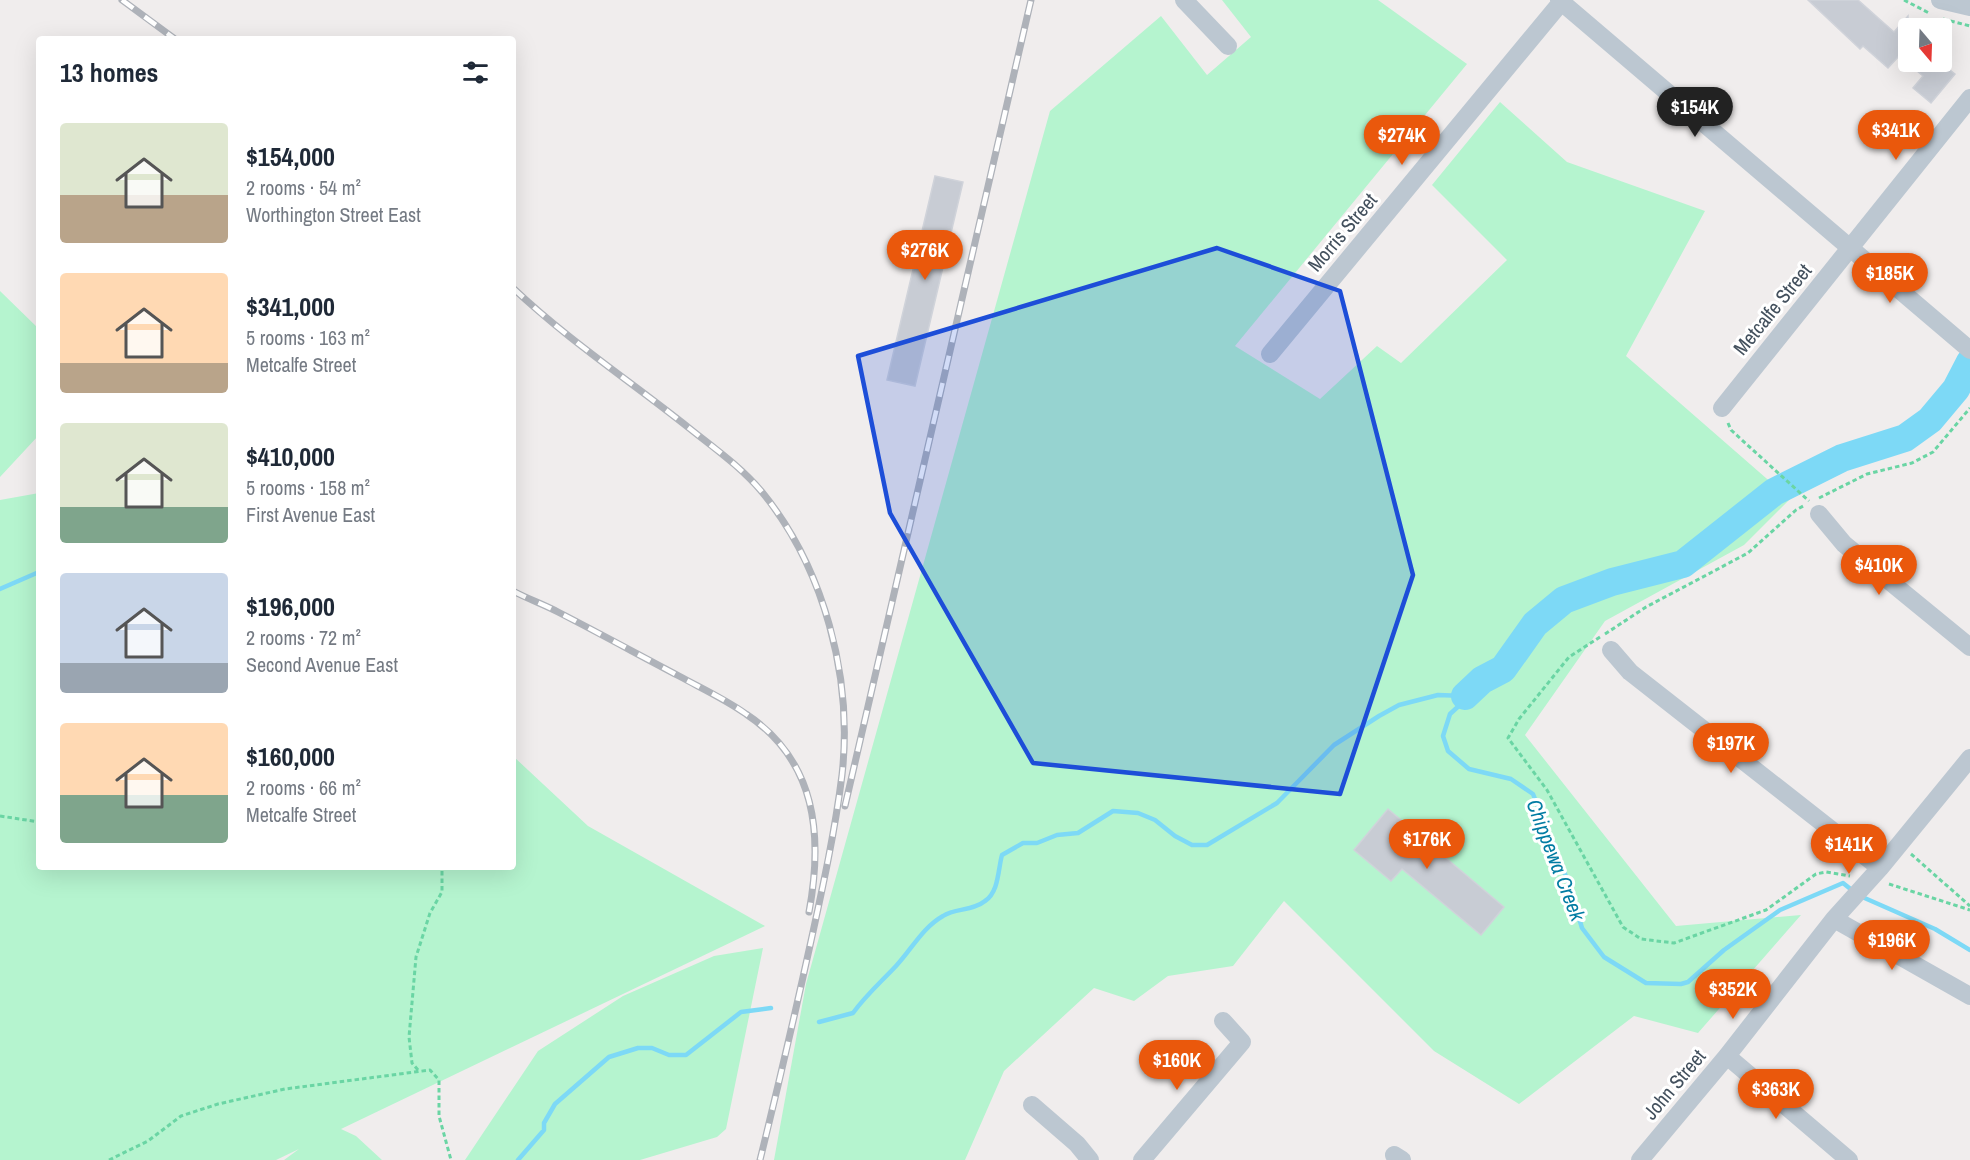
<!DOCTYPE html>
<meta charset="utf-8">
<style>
body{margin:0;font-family:"Archivo Narrow",sans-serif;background:#f6f6f7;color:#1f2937;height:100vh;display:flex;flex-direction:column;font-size:22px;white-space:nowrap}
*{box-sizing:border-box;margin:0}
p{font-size:20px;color:#747a83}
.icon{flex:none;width:33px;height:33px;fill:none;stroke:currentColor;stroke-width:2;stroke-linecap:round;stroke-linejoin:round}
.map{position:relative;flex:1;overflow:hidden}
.drawer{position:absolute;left:36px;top:36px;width:480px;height:834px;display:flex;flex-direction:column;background:#fff;border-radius:6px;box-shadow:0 6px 24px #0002}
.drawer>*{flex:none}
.needle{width:39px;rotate:161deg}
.controls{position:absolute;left:1898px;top:18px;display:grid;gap:12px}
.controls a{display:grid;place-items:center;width:54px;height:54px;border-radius:6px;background:#fff;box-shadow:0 6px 24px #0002;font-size:30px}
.price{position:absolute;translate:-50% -51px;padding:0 14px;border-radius:21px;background:#ea580c;color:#fff;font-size:20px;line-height:39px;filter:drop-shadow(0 2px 3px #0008)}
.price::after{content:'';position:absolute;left:50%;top:36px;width:18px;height:14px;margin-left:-9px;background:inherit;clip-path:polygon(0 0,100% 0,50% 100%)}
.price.selected{background:#222;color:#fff}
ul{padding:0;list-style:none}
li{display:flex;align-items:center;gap:18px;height:150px;padding:0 24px}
li span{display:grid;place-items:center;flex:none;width:168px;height:120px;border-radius:6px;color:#555}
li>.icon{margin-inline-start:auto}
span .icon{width:72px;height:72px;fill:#fffc;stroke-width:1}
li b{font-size:26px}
h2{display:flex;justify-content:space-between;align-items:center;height:72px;padding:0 24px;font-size:26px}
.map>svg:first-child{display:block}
.green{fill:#b5f4cf}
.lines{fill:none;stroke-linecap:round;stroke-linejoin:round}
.stream{stroke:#7dd9f6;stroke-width:4.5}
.river{stroke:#7dd9f6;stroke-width:28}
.building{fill:#c8ccd4;stroke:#d0d3da;stroke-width:1.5}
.path{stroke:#6ad5a4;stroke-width:3;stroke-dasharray:4.5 3;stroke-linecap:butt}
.street{stroke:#bcc7d1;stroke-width:18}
.rail-casing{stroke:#aeb2b9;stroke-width:7}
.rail{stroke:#fff;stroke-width:4.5;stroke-dasharray:14;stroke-linecap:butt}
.marked{fill:#1d4ed8;fill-opacity:0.2;stroke:#1d4ed8;stroke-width:4.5;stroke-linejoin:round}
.labels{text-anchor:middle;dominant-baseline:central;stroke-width:6;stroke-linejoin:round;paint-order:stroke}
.street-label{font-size:20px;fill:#43505d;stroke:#fff}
.water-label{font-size:21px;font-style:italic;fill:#027ca3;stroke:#fff}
</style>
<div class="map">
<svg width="1970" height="1160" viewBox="0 0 1970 1160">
<rect width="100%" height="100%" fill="#f0eded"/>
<path class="green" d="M 1222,0 L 1378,0 L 1467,64 L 1235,346 L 1320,399 L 1377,346 L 1401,363 L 1507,260 L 1432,185 L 1500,102 L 1567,162 L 1705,211 L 1626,356 L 1790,499 L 1744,545 L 1605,621 L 1525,735 L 1676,926 L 1801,915 L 1698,1033 L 1634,1016 L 1519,1104 L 1434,1051 L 1284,901 L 1233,966 L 1168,976 L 1134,1001 L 1094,988 L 1004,1071 L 965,1160 L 774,1160 L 806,984 L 1050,111 L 1161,16 L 1207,75 L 1251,37 Z
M 0,291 L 39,329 L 39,435 L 0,477 Z
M 39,493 L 39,867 L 513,867 L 513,756 L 588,826 L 765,926 L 341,1129 L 356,1136 L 382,1160 L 284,1160 L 299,1149 L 276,1160 L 0,1160 L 0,500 Z
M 763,948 L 726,1129 L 717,1137 L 640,1160 L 465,1160 L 538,1051 L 623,996 L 714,956 Z"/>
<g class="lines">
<path class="stream" d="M 0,589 L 39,572
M 1860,896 L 1935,929 L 1970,950
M 819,1022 L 853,1013 C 866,995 881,982 896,966 C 912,949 922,928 943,916 C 955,908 973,911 985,901 C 999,892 998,869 1002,855 L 1023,843 L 1037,843 L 1057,835 L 1078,833 L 1113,811 L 1138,813 L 1155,820 L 1175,836 L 1192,845 L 1207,845 L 1277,803 L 1334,745 L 1379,716 L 1399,705 L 1438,695 L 1465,696 L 1462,703 L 1450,714 L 1443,736 L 1448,751 L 1469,769 L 1511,779 L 1533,794 L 1567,879 L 1582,928 L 1604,957 L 1646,983 L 1681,984 L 1688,982 L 1724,950 L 1780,910 L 1843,883 L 1853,891
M 518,1160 L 544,1130 L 544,1123 L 555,1104 L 609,1057 L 638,1048 L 652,1048 L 669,1055 L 686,1055 L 741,1012 L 771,1008"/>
<path class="river" d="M 1465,696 L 1482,680 L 1503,669 L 1535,624 L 1564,600 L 1612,582 L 1683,564 L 1774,492 L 1842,458 L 1905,438 L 1930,420 L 1956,389 L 1970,362"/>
</g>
<path class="building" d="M 1808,0 L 1858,0 L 1894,32 L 1908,16 L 1908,62 L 1940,62 L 1955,74 L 1931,103 L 1913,88 L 1923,76 L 1899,56 L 1888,68 L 1863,46 L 1860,49 Z
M 935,176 L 963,182 L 915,386 L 887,380 Z
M 1388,809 L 1504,907 L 1481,935 L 1402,869 L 1391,881 L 1354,850 Z"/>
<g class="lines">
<path class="path" d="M 1904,0 L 1929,13
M 1943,19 L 1970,26
M 1728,423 L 1731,430 L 1809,501
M 1819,498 L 1867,474 L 1912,463 L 1933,452 L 1970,408
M 1605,634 L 1646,607 L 1748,553 L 1796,510 L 1805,505
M 1600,637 L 1569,657 L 1519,719 L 1508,738 L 1547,790 L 1623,927 L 1641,939 L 1674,943 L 1766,910 L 1816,874 L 1826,872 L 1850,876
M 0,816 L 39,822
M 1911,854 L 1970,906
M 1889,884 L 1970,910
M 418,1070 L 412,1063 L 409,1037 L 416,957 L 430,913 L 442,892 L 442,867
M 109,1160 L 148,1141 L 181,1116 L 218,1104 L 285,1089 L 430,1070 L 439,1080 L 439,1116 L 451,1160"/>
<path class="street" d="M 1184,0 L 1228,46
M 1559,0 L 1970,350
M 1940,0 L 1970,7
M 1270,354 L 1563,0
M 1722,408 L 1970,98
M 1819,514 L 1844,544 L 1970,647
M 1611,650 L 1630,672 L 1880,868
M 1834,919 L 1970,996
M 1727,1056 L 1849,1160
M 1032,1105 L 1077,1144 L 1090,1160
M 1394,1155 L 1402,1160
M 1142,1160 L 1242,1042 L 1223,1021
M 1640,1160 L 1727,1056 L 1834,919 L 1880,868 L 1970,758"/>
<defs>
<path id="rail" d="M 122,0 L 175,39
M 513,288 C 568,340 630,381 689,428 C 714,448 741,467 762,492 C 824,568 853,677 842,775 C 835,831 823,886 811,941 C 795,1014 778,1087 760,1160
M 513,591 C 528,599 543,604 558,612 C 599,633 639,655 679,676 C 701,688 725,699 746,714 C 817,761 823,836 809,912
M 845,806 L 1031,0"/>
</defs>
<use href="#rail" class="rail-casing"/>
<use href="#rail" class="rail"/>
</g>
<path class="marked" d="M 1217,248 L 1340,291 L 1413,575 L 1340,794 L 1033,763 L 890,513 L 858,356 Z"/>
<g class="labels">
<g class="street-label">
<text transform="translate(1342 232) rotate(-50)">Morris Street</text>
<text transform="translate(1772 309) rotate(-51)">Metcalfe Street</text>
<text transform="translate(1674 1084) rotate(-50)">John Street</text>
</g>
<g class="water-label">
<text transform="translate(1556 860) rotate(69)">Chippewa Creek</text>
</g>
</g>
</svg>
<div class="controls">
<a><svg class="needle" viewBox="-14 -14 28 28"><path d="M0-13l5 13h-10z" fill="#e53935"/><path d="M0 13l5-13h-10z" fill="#747a83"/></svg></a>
</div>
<b class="price selected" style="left:1695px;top:138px">$154K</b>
<b class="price" style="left:1896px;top:161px">$341K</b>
<b class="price" style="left:1402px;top:166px">$274K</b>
<b class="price" style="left:925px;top:281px">$276K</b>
<b class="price" style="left:1890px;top:304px">$185K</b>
<b class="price" style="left:1879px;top:596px">$410K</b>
<b class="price" style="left:1731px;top:774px">$197K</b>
<b class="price" style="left:1427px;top:870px">$176K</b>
<b class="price" style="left:1849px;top:875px">$141K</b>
<b class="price" style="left:1892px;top:971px">$196K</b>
<b class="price" style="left:1733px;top:1020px">$352K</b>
<b class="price" style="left:1177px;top:1091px">$160K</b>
<b class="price" style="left:1776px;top:1120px">$363K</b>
<section class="drawer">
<h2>13 homes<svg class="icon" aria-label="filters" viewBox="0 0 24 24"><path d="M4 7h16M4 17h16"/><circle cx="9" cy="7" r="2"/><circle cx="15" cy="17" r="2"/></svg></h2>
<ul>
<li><span style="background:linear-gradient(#dfe7d0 60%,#b9a48a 0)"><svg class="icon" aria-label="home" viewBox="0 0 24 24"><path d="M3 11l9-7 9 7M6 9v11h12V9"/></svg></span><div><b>$154,000</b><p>2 rooms · 54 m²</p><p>Worthington Street East</p></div></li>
<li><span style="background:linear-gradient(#ffd9b3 75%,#b9a48a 0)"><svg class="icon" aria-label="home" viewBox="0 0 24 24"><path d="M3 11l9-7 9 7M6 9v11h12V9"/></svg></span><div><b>$341,000</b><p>5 rooms · 163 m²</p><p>Metcalfe Street</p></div></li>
<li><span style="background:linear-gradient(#dfe7d0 70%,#7fa58c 0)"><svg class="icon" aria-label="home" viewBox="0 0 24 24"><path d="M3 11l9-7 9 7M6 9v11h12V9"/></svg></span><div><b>$410,000</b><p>5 rooms · 158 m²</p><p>First Avenue East</p></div></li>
<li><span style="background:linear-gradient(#c9d6e8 75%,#9aa5b1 0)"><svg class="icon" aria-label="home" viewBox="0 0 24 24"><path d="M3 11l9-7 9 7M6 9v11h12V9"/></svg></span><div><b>$196,000</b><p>2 rooms · 72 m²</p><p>Second Avenue East</p></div></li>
<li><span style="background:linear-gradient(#ffd9b3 60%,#7fa58c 0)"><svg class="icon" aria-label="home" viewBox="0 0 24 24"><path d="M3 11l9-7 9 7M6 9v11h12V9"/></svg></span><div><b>$160,000</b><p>2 rooms · 66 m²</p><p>Metcalfe Street</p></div></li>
</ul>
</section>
</div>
